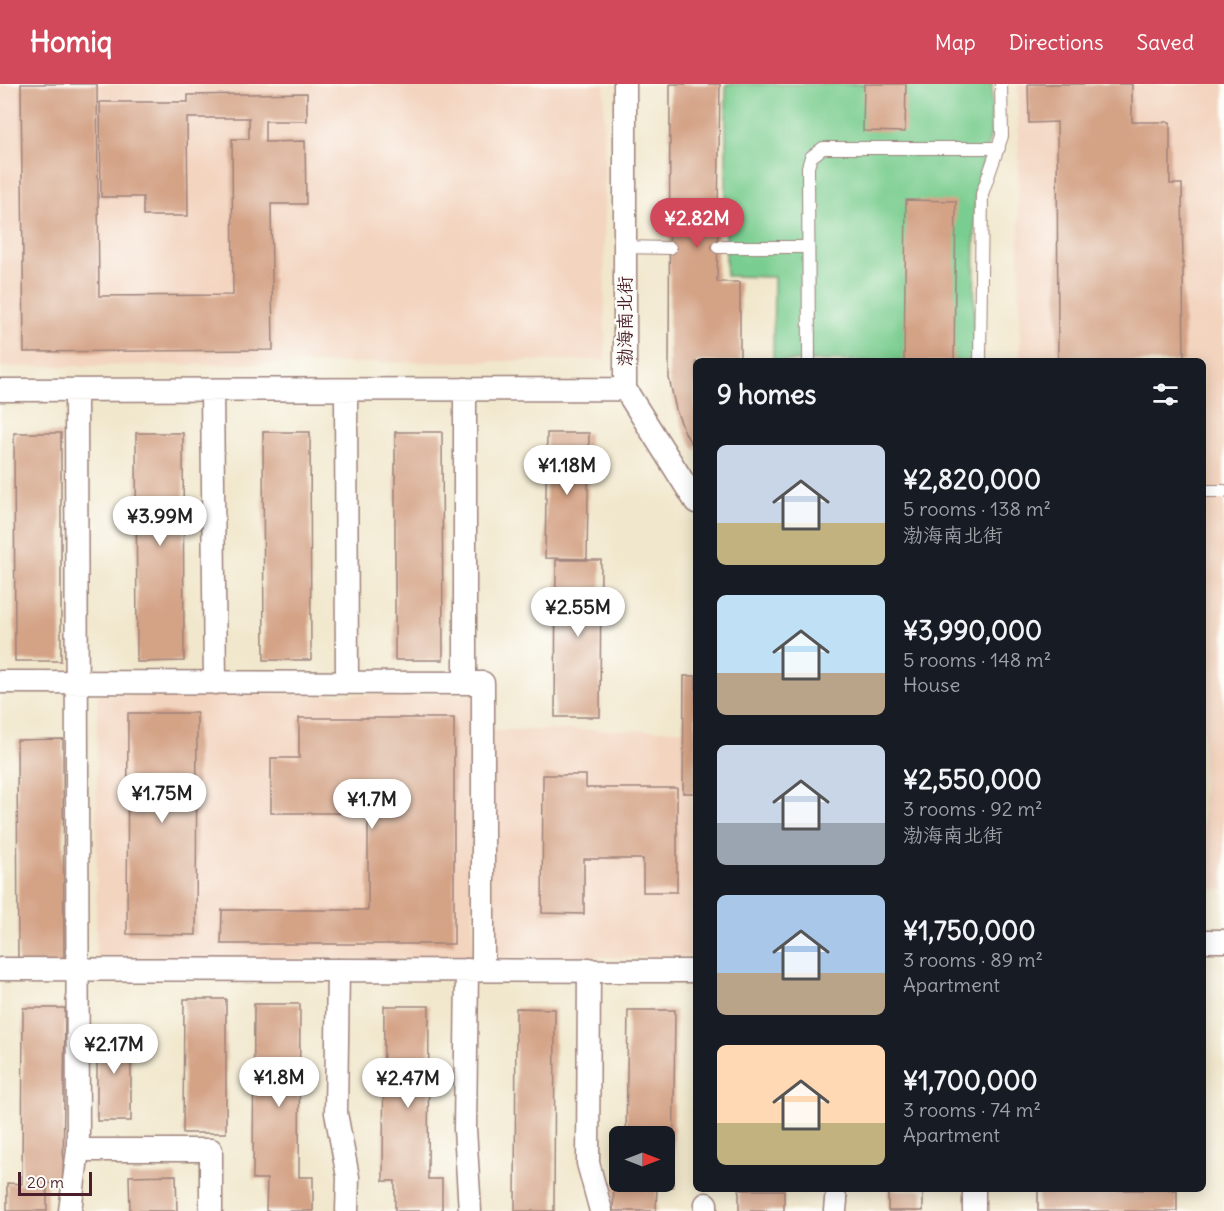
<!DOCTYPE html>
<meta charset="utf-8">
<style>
body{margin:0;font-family:Delius,"LXGW WenKai TC",sans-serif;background:#242831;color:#f1f3f6;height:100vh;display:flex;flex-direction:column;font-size:22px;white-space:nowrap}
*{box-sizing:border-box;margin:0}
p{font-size:20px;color:#9ea1a6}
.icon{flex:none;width:33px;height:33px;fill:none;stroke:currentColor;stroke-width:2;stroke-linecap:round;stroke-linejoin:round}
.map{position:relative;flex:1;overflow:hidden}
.sheet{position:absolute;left:693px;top:274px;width:513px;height:834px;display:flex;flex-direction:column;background:#171b24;border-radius:9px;box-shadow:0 3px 15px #0003}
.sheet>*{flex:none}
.needle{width:39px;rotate:90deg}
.fabs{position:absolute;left:609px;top:1042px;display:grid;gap:12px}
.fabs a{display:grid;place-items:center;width:66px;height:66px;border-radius:9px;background:#171b24;box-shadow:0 3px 15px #0003;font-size:30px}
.scale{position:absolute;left:18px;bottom:15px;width:74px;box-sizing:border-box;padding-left:6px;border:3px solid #4a1f2b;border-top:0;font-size:16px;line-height:21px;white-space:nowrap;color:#4a1f2b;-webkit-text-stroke:4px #fdfcf7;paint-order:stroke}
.price{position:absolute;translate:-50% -51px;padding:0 14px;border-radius:21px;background:#fff;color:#222;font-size:20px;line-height:39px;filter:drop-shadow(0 2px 3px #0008)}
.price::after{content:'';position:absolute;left:50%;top:36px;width:18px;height:14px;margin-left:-9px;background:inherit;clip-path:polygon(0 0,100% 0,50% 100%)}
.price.on{background:#d1495b;color:#fff}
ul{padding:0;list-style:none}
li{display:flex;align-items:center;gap:18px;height:150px;padding:0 24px}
li span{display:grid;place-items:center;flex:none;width:168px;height:120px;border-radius:9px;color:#555}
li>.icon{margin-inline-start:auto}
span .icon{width:72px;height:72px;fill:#fffc;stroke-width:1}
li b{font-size:26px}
h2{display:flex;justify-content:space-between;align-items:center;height:72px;padding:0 24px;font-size:26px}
header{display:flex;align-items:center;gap:36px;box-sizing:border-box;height:84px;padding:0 30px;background:#d1495b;color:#fff}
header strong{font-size:28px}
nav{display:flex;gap:33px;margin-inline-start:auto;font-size:21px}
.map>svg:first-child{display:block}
.built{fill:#f3d4bf}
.green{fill:#7acd90;stroke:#62765e;stroke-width:1.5}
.building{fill:#d4a386}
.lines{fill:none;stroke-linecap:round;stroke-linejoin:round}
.lane-casing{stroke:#9e837c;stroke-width:14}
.street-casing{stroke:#9e837c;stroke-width:25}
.lane{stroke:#fff;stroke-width:12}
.street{stroke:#fff;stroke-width:22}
.labels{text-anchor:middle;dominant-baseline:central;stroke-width:5;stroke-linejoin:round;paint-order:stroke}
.street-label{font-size:18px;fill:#4a1f2b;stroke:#fdfcf7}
</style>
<header>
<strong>Homiq</strong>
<nav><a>Map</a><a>Directions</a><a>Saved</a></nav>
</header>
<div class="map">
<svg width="1224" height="1127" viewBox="0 0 1224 1127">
<rect width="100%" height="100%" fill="#fdfcf7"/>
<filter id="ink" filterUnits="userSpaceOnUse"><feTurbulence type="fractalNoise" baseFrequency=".0167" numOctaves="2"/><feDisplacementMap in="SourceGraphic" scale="12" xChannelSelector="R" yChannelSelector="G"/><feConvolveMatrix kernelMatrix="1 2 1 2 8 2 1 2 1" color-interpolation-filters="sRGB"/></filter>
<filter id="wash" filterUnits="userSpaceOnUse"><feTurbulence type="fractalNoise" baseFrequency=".008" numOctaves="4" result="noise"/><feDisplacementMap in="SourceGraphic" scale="24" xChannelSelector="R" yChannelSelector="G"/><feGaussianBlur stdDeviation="1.35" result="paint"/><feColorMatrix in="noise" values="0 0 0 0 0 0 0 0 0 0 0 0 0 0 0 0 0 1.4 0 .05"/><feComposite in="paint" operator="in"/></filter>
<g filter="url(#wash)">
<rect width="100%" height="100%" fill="#f1e7cc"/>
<path class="built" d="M 0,0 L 604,0 L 605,276 L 0,283 Z
M 1018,0 L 1224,0 L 1224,805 L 1203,805 L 1203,278 L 1020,277 Z
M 473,610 L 473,877 L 96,873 L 97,611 Z
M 491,646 L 684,646 L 694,709 L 693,873 L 490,873 Z"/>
<path class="green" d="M 726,0 L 992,0 L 991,50 L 975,107 L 974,277 L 773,277 L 774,193 L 726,192 Z"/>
<g id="blocks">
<path class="building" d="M 21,0 L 97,0 L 99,212 L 233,211 L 232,55 L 249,55 L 249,34 L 187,34 L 188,132 L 143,132 L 143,113 L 101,113 L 100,18 L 188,18 L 188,11 L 307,9 L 307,37 L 265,37 L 265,58 L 305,57 L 306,120 L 271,120 L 273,266 L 24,268 Z
M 670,0 L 720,0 L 717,198 L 740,198 L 740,278 L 696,278 L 696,367 L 686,351 L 676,326 L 669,294 Z
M 864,0 L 906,0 L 905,48 L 863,47 Z
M 1028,0 L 1132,0 L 1132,38 L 1170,38 L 1170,100 L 1182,100 L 1184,278 L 1058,278 L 1057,38 L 1029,39 Z
M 906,116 L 956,117 L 954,278 L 904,278 Z
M 263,348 L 310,348 L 311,576 L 264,576 Z
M 395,348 L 442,348 L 443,576 L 395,576 Z
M 14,349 L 61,349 L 61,577 L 15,577 Z
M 136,349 L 183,349 L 184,577 L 137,578 Z
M 547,349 L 589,349 L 587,475 L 545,474 Z
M 556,476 L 601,476 L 600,633 L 555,633 Z
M 684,592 L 696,592 L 696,709 L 683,709 Z
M 128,629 L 197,629 L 196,851 L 127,850 Z
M 299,634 L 454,634 L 454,860 L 221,860 L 222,826 L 368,826 L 368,729 L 271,729 L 271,674 L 299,674 Z
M 63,655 L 64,884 L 18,884 L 17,656 Z
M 543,691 L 586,691 L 586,704 L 677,704 L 677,808 L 643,808 L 643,775 L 584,775 L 584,830 L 542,829 Z
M 184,915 L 226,915 L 226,1049 L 183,1049 Z
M 254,920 L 300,920 L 299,1093 L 313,1093 L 313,1127 L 266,1127 L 267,1095 L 253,1095 Z
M 384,922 L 429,922 L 428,1095 L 442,1095 L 442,1127 L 395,1127 L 395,1097 L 383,1097 Z
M 23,924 L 65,924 L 63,1100 L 47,1099 L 47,1127 L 7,1127 L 7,1099 L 22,1100 Z
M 516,924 L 555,925 L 554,1127 L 515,1127 Z
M 628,926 L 675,926 L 673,1103 L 657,1103 L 656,1127 L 613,1127 L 614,1100 L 664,1098 L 664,1053 L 626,1053 Z
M 97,945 L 131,945 L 131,1037 L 97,1037 Z
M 176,1091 L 177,1127 L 130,1127 L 129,1092 Z
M 739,1106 L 784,1106 L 784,1127 L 739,1127 Z
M 888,1106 L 923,1106 L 923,1127 L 888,1127 Z
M 1038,1106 L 1177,1106 L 1177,1127 L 1038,1127 Z"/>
</g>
</g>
<g filter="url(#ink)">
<use href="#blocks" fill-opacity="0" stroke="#9e837c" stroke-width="1.5"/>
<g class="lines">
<defs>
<path id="lane" d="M 624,163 L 670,164
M 718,163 L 808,163
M 809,278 L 808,83 L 811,73 L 823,64 L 999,64
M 980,278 L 982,110 L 1002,52 L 1001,0
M 1203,407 L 1224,407"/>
<path id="street" d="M 625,0 L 625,305 L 696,418
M 465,305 L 465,599
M 0,306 L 625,305
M 212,306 L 215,599
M 346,306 L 347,599
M 0,598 L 483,599 L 483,886
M 1203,857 L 1224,857
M 0,885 L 696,887
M 589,885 L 588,1079 L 601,1127
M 338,886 L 336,1029 L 348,1093 L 347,1127
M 467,886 L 465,1045 L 470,1127
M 78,1066 L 211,1066 L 211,1127
M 70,1127 L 78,1066 L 76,307
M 706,1127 L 706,1120
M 835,1127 L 836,1116
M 974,1127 L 974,1106"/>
</defs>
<use href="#lane" class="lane-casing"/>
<use href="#street" class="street-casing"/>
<use href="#lane" class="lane"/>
<use href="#street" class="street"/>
</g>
</g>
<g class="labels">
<g class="street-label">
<text transform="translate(624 237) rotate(-90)">渤海南北街</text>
</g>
</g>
</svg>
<div class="fabs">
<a><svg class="needle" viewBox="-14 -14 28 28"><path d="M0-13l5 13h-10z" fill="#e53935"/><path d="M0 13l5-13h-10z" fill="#9ea1a6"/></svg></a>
</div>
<div class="scale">20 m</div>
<b class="price on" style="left:697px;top:165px">¥2.82M</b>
<b class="price" style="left:567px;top:412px">¥1.18M</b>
<b class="price" style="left:160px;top:463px">¥3.99M</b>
<b class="price" style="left:578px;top:554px">¥2.55M</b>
<b class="price" style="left:162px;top:740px">¥1.75M</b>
<b class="price" style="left:372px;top:746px">¥1.7M</b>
<b class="price" style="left:114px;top:991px">¥2.17M</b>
<b class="price" style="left:279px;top:1024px">¥1.8M</b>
<b class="price" style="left:408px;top:1025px">¥2.47M</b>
<section class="sheet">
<h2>9 homes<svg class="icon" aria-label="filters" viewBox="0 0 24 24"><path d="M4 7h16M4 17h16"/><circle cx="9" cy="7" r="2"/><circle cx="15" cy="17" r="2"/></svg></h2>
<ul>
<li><span style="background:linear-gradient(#c9d6e8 65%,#c2b280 0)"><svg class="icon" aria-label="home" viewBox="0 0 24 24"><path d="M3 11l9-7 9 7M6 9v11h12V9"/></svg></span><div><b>¥2,820,000</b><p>5 rooms · 138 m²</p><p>渤海南北街</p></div></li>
<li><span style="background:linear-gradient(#bfe0f5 65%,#b9a48a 0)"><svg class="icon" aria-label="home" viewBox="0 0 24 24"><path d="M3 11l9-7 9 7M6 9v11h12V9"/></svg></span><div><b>¥3,990,000</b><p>5 rooms · 148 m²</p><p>House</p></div></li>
<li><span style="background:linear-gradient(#c9d6e8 65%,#9aa5b1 0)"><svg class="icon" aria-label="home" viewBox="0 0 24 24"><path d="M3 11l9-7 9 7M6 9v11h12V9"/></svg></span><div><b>¥2,550,000</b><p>3 rooms · 92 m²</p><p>渤海南北街</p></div></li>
<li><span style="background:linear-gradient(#a9c7e8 65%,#b9a48a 0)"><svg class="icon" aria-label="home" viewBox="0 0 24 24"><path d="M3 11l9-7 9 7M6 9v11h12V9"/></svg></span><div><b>¥1,750,000</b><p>3 rooms · 89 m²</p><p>Apartment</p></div></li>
<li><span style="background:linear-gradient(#ffd9b3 65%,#c2b280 0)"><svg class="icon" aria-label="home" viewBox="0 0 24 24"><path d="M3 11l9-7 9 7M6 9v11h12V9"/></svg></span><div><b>¥1,700,000</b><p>3 rooms · 74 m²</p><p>Apartment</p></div></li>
</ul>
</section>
</div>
